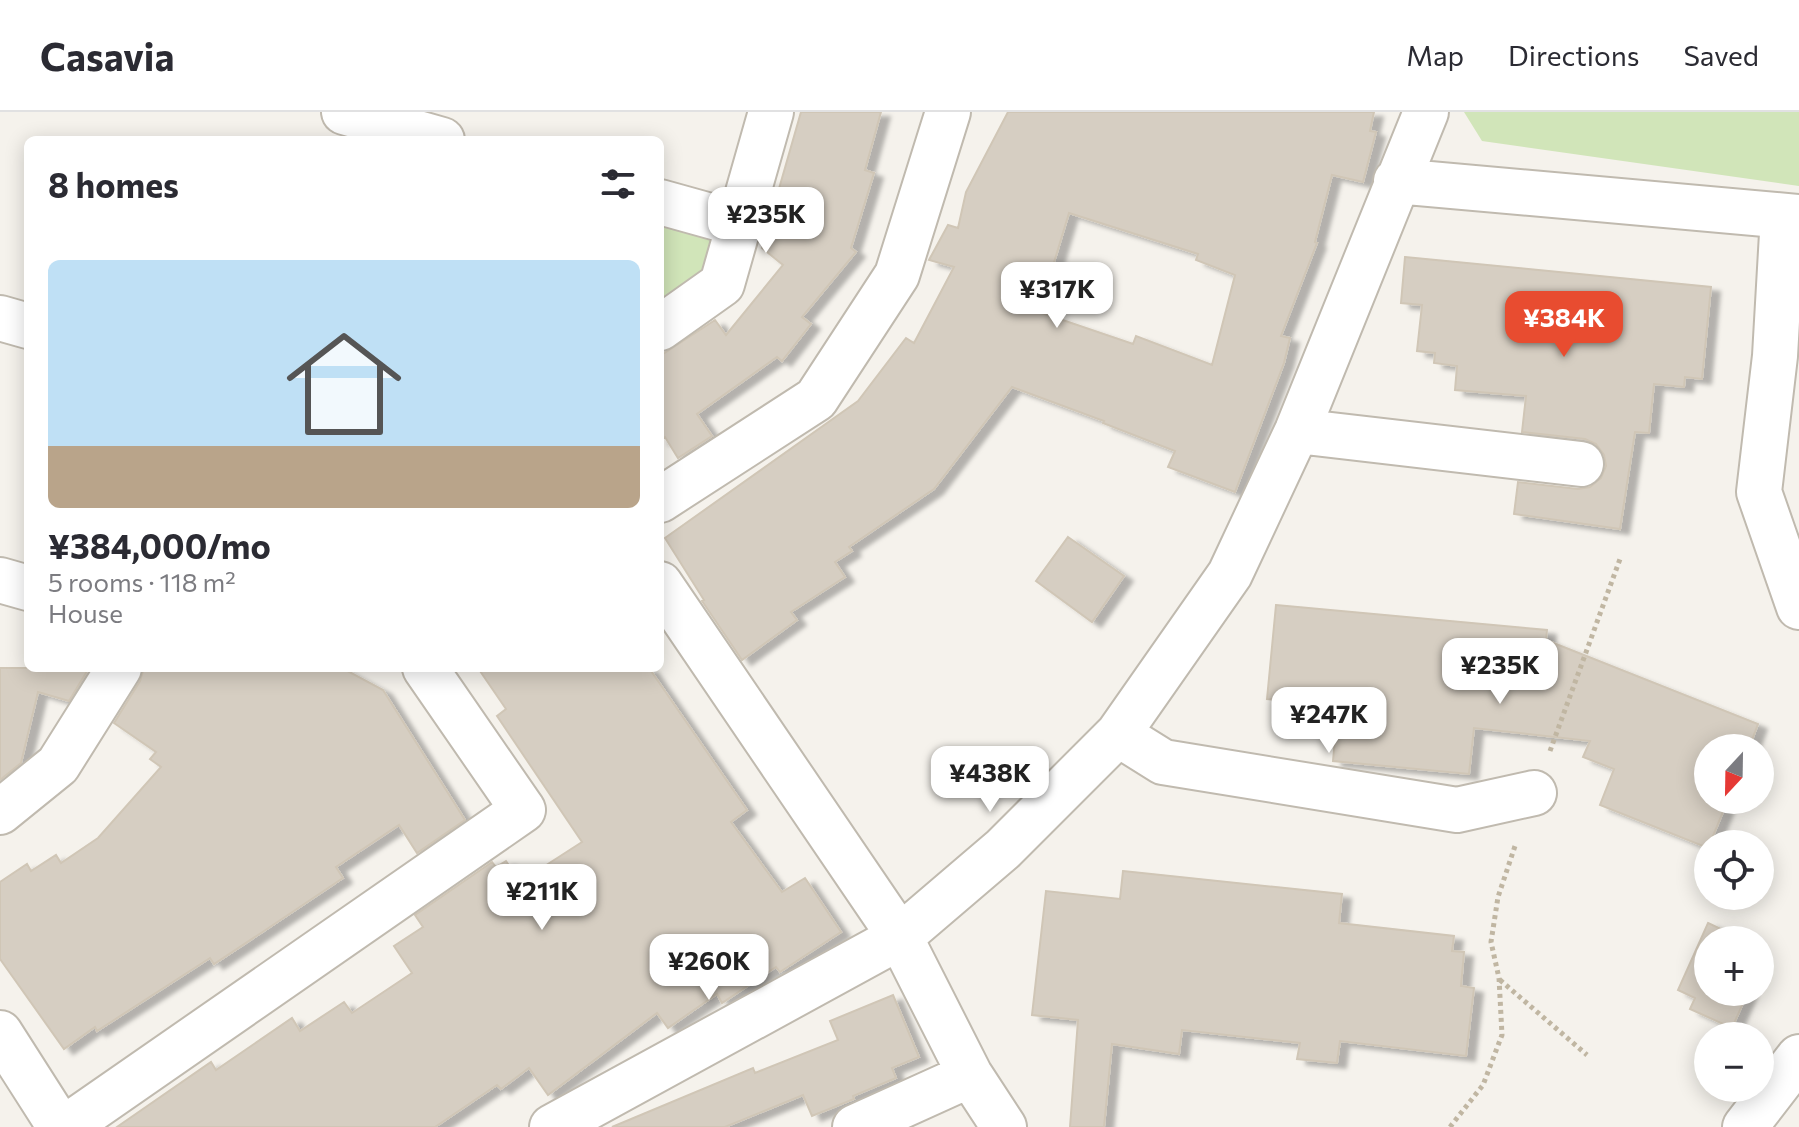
<!DOCTYPE html>
<meta charset="utf-8">
<style>
body{margin:0;font-family:Commissioner,sans-serif;background:#f7f7f7;color:#2b2b33;height:100vh;display:flex;flex-direction:column;font-size:30px;white-space:nowrap}
*{box-sizing:border-box;margin:0}
p{font-size:26px;color:#7c7c81}
.icon{flex:none;width:44px;height:44px;fill:none;stroke:currentColor;stroke-width:2;stroke-linecap:round;stroke-linejoin:round}
.map{position:relative;flex:1;overflow:hidden}
.sheet{position:absolute;left:24px;top:24px;width:640px;height:536px;display:flex;flex-direction:column;background:#fff;border-radius:12px;box-shadow:0 4px 20px #0003}
.sheet>*{flex:none}
.needle{width:52px;rotate:202deg}
.controls{position:absolute;left:1694px;top:622px;display:grid;gap:16px}
.controls a{display:grid;place-items:center;width:80px;height:80px;border-radius:50%;background:#fff;box-shadow:0 4px 20px #0003;font-size:40px}
.price{position:absolute;translate:-50% -68px;padding:0 18px;border-radius:16px;background:#fff;color:#222;font-size:26px;line-height:52px;filter:drop-shadow(0 2px 4px #0008)}
.price::after{content:'';position:absolute;left:50%;top:48px;width:24px;height:18px;margin-left:-12px;background:inherit;clip-path:polygon(0 0,100% 0,50% 100%)}
.price.on{background:#e84c30;color:#fff}
ul{padding:0;list-style:none}
li{display:grid;align-content:center;gap:16px;height:424px;padding:0 24px}
li span{display:grid;place-items:center;height:248px;border-radius:12px;color:#555}
li>.icon{margin-inline-start:auto}
span .icon{width:144px;height:144px;fill:#fffc;stroke-width:1}
li b{font-size:34px}
h2{display:flex;justify-content:space-between;align-items:center;height:96px;padding:0 24px;font-size:34px}
header{display:flex;align-items:center;gap:48px;box-sizing:border-box;height:112px;padding:0 40px;background:#fff;border-bottom:2px solid #e1e1e2}
header strong{font-size:38px}
nav{display:flex;gap:44px;margin-inline-start:auto;font-size:28px}
.map>svg:first-child{display:block}
.green{fill:#d1e5b9}
.building{fill:#d6cec2;stroke:#d0c6b6;stroke-width:2;fill-rule:evenodd;filter:url(#shadow)}
.lines{fill:none;stroke-linecap:round;stroke-linejoin:round}
.minor-casing{stroke:#c0baaf;stroke-width:48}
.path{stroke:#c0b6a2;stroke-width:5;stroke-dasharray:4 4;stroke-linecap:butt}
.minor{stroke:#fff;stroke-width:44}
</style>
<header>
<strong>Casavia</strong>
<nav><a>Map</a><a>Directions</a><a>Saved</a></nav>
</header>
<div class="map">
<svg width="1799" height="1015" viewBox="0 0 1799 1015">
<defs>
<filter id="shadow"><feDropShadow dx="9" dy="5" stdDeviation="2" flood-color="#0004"/></filter>
</defs>
<rect width="100%" height="100%" fill="#f5f2ec"/>
<path class="green" d="M 1464,0 L 1799,0 L 1799,74 L 1482,29 Z
M 660,111 L 716,127 L 702,163 L 660,192 Z"/>
<path class="building" d="M 801,0 L 881,0 L 865,58 L 874,61 L 851,136 L 856,140 L 802,205 L 811,212 L 782,249 L 777,245 L 697,302 L 712,324 L 678,346 L 665,325 L 660,328 L 660,244 L 715,208 L 726,223 L 783,153 L 762,136 Z
M 1008,0 L 1374,0 L 1370,19 L 1376,20 L 1363,70 L 1332,63 L 1315,130 L 1317,131 L 1281,224 L 1290,226 L 1284,251 L 1235,380 L 1168,355 L 1175,339 L 1103,311 L 1104,309 L 1012,275 L 934,377 L 849,435 L 852,439 L 835,450 L 845,465 L 791,500 L 797,508 L 742,548 L 702,489 L 704,488 L 665,426 L 858,289 L 906,226 L 914,231 L 954,155 L 929,148 L 948,113 L 958,116 L 966,80 ZM 1069,101 L 1198,142 L 1196,148 L 1235,163 L 1212,253 L 1136,224 L 1133,232 L 1039,200 Z
M 1405,145 L 1711,175 L 1702,267 L 1685,265 L 1684,275 L 1654,272 L 1649,321 L 1635,320 L 1620,417 L 1514,402 L 1518,370 L 1578,377 L 1590,375 L 1601,366 L 1606,354 L 1604,343 L 1596,332 L 1585,327 L 1522,320 L 1526,284 L 1455,278 L 1457,254 L 1434,251 L 1435,241 L 1417,239 L 1422,193 L 1401,191 Z
M 1068,425 L 1124,464 L 1092,510 L 1036,469 Z
M 1276,493 L 1547,518 L 1546,528 L 1758,612 L 1749,636 L 1708,636 L 1708,688 L 1728,688 L 1708,736 L 1600,693 L 1614,657 L 1583,645 L 1590,629 L 1474,616 L 1469,662 L 1333,649 L 1337,604 L 1283,599 L 1284,589 L 1267,587 Z
M 0,556 L 89,556 L 69,589 L 38,580 L 21,651 L 0,668 Z
M 144,556 L 342,556 L 383,578 L 465,708 L 417,741 L 399,713 L 336,755 L 343,766 L 264,819 L 214,852 L 210,846 L 97,919 L 95,915 L 64,937 L 0,847 L 0,770 L 27,752 L 31,759 L 56,743 L 61,751 L 98,726 L 161,655 L 150,647 L 156,640 L 114,611 L 140,569 Z
M 478,556 L 649,556 L 747,698 L 731,710 L 782,780 L 805,766 L 841,820 L 780,860 L 776,855 L 722,891 L 717,882 L 668,916 L 657,901 L 548,983 L 529,956 L 501,977 L 497,973 L 435,1015 L 117,1015 L 211,950 L 216,958 L 292,906 L 300,919 L 344,890 L 352,901 L 412,861 L 394,834 L 423,815 L 415,803 L 492,750 L 496,755 L 506,749 L 520,770 L 582,730 L 497,604 L 506,597 Z
M 1123,759 L 1342,782 L 1339,811 L 1454,824 L 1452,839 L 1464,840 L 1461,874 L 1474,876 L 1466,944 L 1340,929 L 1337,951 L 1297,947 L 1300,931 L 1182,918 L 1179,942 L 1112,932 L 1104,1015 L 1070,1015 L 1078,908 L 1032,903 L 1046,779 L 1120,787 Z
M 1708,811 L 1744,828 L 1708,828 L 1708,880 L 1748,880 L 1732,916 L 1690,897 L 1695,886 L 1678,878 Z
M 893,883 L 919,945 L 892,956 L 896,966 L 853,984 L 854,987 L 812,1004 L 803,983 L 725,1015 L 612,1015 L 753,956 L 755,961 L 838,928 L 830,909 Z"/>
<g class="lines">
<defs>
<path id="minor" d="M 344,0 L 442,28
M 1396,69 L 1799,105
M 660,90 L 739,112
M 1783,104 L 1775,244 L 1759,380 L 1799,495
M 0,206 L 28,214
M 660,216 L 722,172 L 771,0
M 1297,319 L 1581,352
M 660,388 L 816,287 L 897,163 L 948,0
M 0,468 L 28,476
M 660,472 L 900,825 L 970,963 L 1004,1015
M 1118,622 L 1163,650 L 1457,698 L 1534,681
M 0,700 L 58,653 L 119,556
M 0,921 L 60,1015
M 66,1015 L 523,698 L 425,556
M 552,1015 L 900,825 L 1003,737 L 1118,622 L 1230,462 L 1297,319 L 1426,0
M 855,1015 L 970,963
M 1745,1015 L 1799,945"/>
</defs>
<use href="#minor" class="minor-casing"/>
<path class="path" d="M 1550,639 L 1620,447
M 1500,868 L 1587,943
M 1450,1015 L 1483,973 L 1502,923 L 1499,866 L 1491,830 L 1498,785 L 1516,731"/>
<use href="#minor" class="minor"/>
</g>
</svg>
<div class="controls">
<a><svg class="needle" viewBox="-14 -14 28 28"><path d="M0-13l5 13h-10z" fill="#e53935"/><path d="M0 13l5-13h-10z" fill="#7c7c81"/></svg></a>
<a><svg class="icon" aria-label="locate" viewBox="0 0 24 24"><circle cx="12" cy="12" r="6"/><path d="M12 2v4M12 18v4M2 12h4M18 12h4"/></svg></a>
<a>+</a>
<a>−</a>
</div>
<b class="price" style="left:766px;top:143px">¥235K</b>
<b class="price" style="left:1057px;top:218px">¥317K</b>
<b class="price on" style="left:1564px;top:247px">¥384K</b>
<b class="price" style="left:1500px;top:594px">¥235K</b>
<b class="price" style="left:1329px;top:643px">¥247K</b>
<b class="price" style="left:990px;top:702px">¥438K</b>
<b class="price" style="left:542px;top:820px">¥211K</b>
<b class="price" style="left:709px;top:890px">¥260K</b>
<section class="sheet">
<h2>8 homes<svg class="icon" aria-label="filters" viewBox="0 0 24 24"><path d="M4 7h16M4 17h16"/><circle cx="9" cy="7" r="2"/><circle cx="15" cy="17" r="2"/></svg></h2>
<ul>
<li><span style="background:linear-gradient(#bfe0f5 75%,#b9a48a 0)"><svg class="icon" aria-label="home" viewBox="0 0 24 24"><path d="M3 11l9-7 9 7M6 9v11h12V9"/></svg></span><div><b>¥384,000/mo</b><p>5 rooms · 118 m²</p><p>House</p></div></li>
</ul>
</section>
</div>
